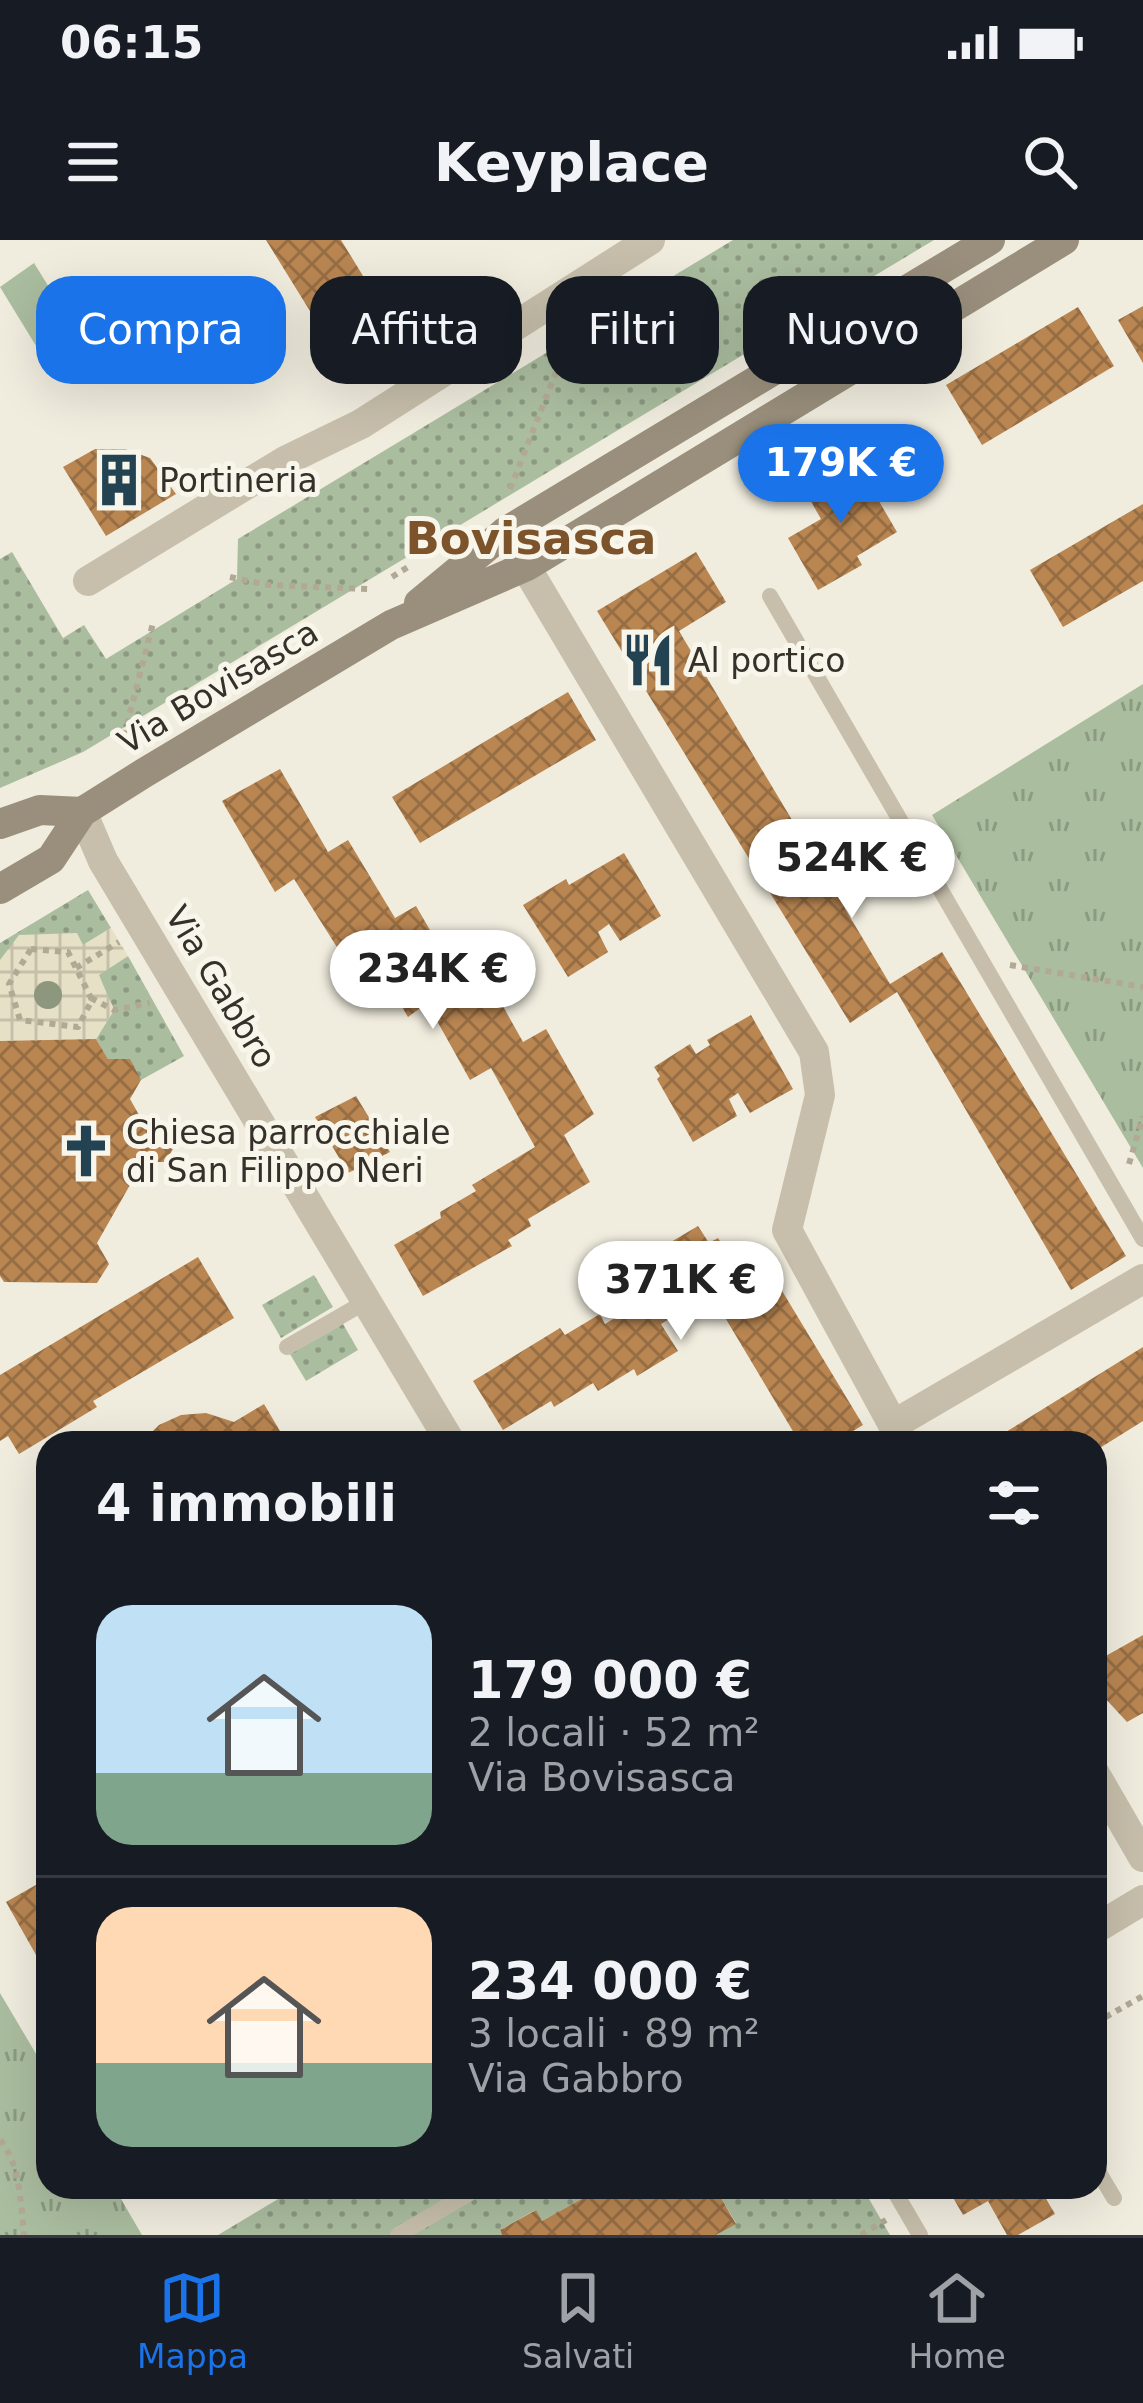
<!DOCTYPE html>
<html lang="it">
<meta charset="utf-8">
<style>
body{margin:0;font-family:"DejaVu Sans",sans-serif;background:#242831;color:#f1f3f6;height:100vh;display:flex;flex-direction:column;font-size:45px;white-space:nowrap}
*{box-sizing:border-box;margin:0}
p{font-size:39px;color:#9ea1a6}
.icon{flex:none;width:66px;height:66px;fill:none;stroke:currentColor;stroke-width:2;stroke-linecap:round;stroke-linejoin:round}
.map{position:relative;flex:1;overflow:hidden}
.side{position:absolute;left:36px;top:1191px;width:1071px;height:768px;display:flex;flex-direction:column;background:#171b24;border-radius:36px;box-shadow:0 12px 48px #0002}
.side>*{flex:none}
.top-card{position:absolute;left:36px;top:36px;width:1071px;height:108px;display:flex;gap:24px}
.price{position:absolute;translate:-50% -102px;padding:0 27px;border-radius:42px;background:#fff;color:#222;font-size:39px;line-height:78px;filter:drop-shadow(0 3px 6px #0008)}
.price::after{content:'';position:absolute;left:50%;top:72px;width:36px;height:27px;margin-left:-18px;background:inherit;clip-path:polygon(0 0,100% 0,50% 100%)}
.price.on{background:#1a73e8;color:#fff}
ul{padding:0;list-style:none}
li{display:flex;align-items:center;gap:36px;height:300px;padding:0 60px}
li+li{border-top:3px solid #363941}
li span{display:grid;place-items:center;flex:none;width:336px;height:240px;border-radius:36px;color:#555}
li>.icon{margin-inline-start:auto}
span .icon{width:144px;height:144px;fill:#fffc;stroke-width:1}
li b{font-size:51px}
h2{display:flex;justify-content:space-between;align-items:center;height:144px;padding:0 60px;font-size:51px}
.chip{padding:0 42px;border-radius:36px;background:#171b24;box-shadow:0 12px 48px #0002;font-size:42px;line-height:108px}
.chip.on{background:#1a73e8;color:#fff}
.status{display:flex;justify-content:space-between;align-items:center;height:84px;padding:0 60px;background:#171b24;direction:ltr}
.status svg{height:33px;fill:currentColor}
header{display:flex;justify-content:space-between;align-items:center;height:156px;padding:0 60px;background:#171b24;font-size:54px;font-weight:800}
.dock{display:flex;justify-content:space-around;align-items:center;height:168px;border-top:3px solid #363941;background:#171b24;font-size:33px;color:#9ea1a6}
.dock a{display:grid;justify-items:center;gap:6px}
.dock .on{color:#1a73e8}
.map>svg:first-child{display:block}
.grass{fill:url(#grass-dots)}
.park{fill:url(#park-tufts)}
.pitch{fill:#abbd9f}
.plaza{fill:url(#plaza-grid)}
.building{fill:url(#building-cross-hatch)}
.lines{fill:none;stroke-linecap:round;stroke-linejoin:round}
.path{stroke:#b2a995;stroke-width:6;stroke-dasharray:6 6;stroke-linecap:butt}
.lane{stroke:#c7bfab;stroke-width:16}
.street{stroke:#c7bfab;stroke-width:30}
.secondary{stroke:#9a8f7c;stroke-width:30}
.tree{fill:#8d977e}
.labels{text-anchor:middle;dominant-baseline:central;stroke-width:10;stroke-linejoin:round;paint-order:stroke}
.poi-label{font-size:33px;fill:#353029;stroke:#f8f5ea;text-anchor:start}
.street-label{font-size:33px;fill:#353029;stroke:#f8f5ea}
.district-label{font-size:45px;font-weight:bold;fill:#7c532b;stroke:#f8f5ea}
</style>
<div class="status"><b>06:15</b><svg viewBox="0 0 49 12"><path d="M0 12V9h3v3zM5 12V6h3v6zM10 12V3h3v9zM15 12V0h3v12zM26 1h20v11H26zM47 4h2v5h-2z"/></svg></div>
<header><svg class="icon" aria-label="menu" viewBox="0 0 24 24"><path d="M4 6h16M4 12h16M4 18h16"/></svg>Keyplace<svg class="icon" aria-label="search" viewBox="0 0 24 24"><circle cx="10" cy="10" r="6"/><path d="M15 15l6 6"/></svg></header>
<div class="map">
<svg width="1143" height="1995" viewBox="0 0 1143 1995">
<defs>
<pattern id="grass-dots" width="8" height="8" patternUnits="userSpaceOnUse" patternTransform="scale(3)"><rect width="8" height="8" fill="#abbd9f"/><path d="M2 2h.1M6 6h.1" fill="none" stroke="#8c9a82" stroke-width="1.8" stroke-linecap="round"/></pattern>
<pattern id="park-tufts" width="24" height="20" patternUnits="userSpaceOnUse" patternTransform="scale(3)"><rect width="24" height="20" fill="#abbd9f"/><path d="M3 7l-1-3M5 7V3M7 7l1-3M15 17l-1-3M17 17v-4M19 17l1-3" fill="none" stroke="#8c9a82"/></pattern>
<pattern id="plaza-grid" width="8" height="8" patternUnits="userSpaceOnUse" patternTransform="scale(3)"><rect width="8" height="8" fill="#e6e0c6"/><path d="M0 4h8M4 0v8" fill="none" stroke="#c6c0aa"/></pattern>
<pattern id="building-cross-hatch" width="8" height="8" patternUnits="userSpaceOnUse" patternTransform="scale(3)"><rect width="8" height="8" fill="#b98652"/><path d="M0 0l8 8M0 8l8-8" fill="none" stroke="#976e44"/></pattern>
</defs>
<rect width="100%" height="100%" fill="#f0ecde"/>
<path class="grass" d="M 733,0 L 934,0 L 83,512 L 0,548 L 0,319 L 12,312 L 63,398 L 84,385 L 106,419 L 237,339 L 238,299 Z
M 88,650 L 111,688 L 83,705 L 0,720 L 0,703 Z
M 128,716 L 184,816 L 141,840 L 108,819 L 96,799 L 114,770 L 98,735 Z
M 314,1035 L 333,1067 L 281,1098 L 262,1065 Z
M 343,1084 L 358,1110 L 306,1141 L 290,1114 Z
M 298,1947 L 603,1947 L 542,1981 L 535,1970 L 500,1990 L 502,1995 L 218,1995 Z
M 715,1947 L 862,1947 L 890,1995 L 716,1995 L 736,1983 Z"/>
<path class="park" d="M 1143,444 L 1143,928 L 932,575 Z
M 0,1753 L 48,1834 L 48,1947 L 114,1947 L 142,1995 L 0,1995 Z"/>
<path class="pitch" d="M 34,23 L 91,115 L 55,137 L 0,47 Z
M 1143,601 L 1143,692 L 1142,693 L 1101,626 Z"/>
<path class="plaza" d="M 111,688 L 128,716 L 99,735 L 114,770 L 96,799 L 0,801 L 0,720 L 19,695 L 77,693 L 83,705 Z"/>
<path class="building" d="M 266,0 L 341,0 L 403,101 L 349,134 Z
M 1143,66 L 1143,123 L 1118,80 Z
M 1078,67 L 1114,126 L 982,205 L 946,145 Z
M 95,209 L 125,209 L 150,218 L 176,254 L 106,296 L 63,227 Z
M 856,222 L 897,292 L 857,316 L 862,325 L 818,350 L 788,298 L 821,279 L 805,251 Z
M 1143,264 L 1143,341 L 1063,387 L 1030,330 Z
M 696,312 L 726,362 L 679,391 L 890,744 L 942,712 L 1126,1016 L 1071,1050 L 897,752 L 850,783 L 597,371 Z
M 568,452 L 596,500 L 420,603 L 392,557 Z
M 280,529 L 328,612 L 348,600 L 395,678 L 416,666 L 459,740 L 481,727 L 523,802 L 546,789 L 594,874 L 564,895 L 590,942 L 528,979 L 531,986 L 508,1000 L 512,1006 L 423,1056 L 394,1005 L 441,978 L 440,972 L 476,951 L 472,945 L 535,907 L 491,828 L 470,840 L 427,763 L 408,777 L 361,698 L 340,712 L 294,639 L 275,652 L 222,561 Z
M 624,613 L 661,676 L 620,701 L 609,684 L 598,692 L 608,712 L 568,737 L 523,665 L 566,639 L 569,645 Z
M 751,775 L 793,849 L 750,873 L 738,853 L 729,859 L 737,876 L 693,902 L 657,839 L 660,836 L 654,827 L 690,804 L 696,814 L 710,805 L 707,800 Z
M 96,799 L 108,819 L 130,819 L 141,840 L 130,859 L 143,882 L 166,882 L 177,901 L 166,922 L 143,922 L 97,1003 L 109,1024 L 97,1043 L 4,1042 L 0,1036 L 0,801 Z
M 356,856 L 390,912 L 348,933 L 315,877 Z
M 698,986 L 709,1003 L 718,998 L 742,1035 L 764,1021 L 863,1185 L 833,1203 L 800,1203 L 711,1054 L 661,1084 L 678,1111 L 637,1136 L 634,1129 L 598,1151 L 593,1143 L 554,1167 L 551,1161 L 503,1190 L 473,1141 L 560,1088 L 565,1095 L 600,1074 L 605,1084 L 646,1059 L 627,1028 Z
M 198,1017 L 234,1078 L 93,1161 L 97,1167 L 19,1214 L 8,1196 L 0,1201 L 0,1135 Z
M 1143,1107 L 1143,1181 L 1095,1211 L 1095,1203 L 988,1203 Z
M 264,1164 L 287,1203 L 141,1203 L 159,1185 L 181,1175 L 206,1173 L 234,1182 Z
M 1143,1395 L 1143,1473 L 1127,1482 L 1103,1456 L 1095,1437 L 1095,1422 Z
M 48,1638 L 48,1736 L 6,1662 Z
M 603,1947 L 715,1947 L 736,1984 L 716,1995 L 502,1995 L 500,1990 L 536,1970 L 542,1981 Z
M 947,1947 L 1039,1947 L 1055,1974 L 1018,1995 L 1007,1995 L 988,1961 L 963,1975 Z"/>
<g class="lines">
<path class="path" d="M 510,249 L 573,89
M 230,337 L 268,345 L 370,349
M 392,337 L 408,327
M 124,496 L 153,383
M 31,709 L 68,712 L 92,760 L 78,787 L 20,780 L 9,744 Z
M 1010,725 L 1143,747
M 76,728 L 119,702
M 91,758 L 114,770 L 150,763
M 1129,924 L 1143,876
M 1095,1783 L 1143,1756
M 0,1900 C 20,1922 21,1966 24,1995
M 861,1995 L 886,1980"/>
<path class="lane" d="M 770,356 L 1143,999
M 287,1107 L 367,1061
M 1095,1926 L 1114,1958
M 892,1947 L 920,1995
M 398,1995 L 480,1947"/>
<path class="street" d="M 505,292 L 814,812 L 820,855 L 787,990 L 903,1203
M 88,341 L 285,221 L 361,184 L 650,0
M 82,572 L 103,621 L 451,1203
M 893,1185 L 1143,1039
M 1095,1534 L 1143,1617
M 1095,1689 L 1143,1660"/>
<path class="secondary" d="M 419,363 L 505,292 L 990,0
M 0,584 L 40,570 L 82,572
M 0,649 L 51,619 L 82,572 L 144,533 L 391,385 L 527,326 L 1064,0"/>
</g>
<circle class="tree" cx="48" cy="755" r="14"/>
<defs>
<symbol id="building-bare" viewBox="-9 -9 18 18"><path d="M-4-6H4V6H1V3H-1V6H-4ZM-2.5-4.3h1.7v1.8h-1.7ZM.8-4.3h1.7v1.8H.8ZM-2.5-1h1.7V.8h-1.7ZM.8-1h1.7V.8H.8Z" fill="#234352" stroke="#f8f5ea" stroke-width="2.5" paint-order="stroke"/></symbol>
<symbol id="restaurant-bare" viewBox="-9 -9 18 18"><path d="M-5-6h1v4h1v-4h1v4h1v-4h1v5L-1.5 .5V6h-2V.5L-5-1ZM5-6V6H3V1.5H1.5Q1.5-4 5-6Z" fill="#234352" stroke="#f8f5ea" stroke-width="2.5" paint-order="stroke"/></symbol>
<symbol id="church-bare" viewBox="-9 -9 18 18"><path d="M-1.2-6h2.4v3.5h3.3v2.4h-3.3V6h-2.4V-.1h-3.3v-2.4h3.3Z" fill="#234352" stroke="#f8f5ea" stroke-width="2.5" paint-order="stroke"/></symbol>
</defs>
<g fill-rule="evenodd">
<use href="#building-bare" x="81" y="202" width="76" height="76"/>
<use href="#restaurant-bare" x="610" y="382" width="76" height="76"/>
<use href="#church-bare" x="48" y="873" width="76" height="76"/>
</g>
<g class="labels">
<g class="poi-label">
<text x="159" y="240">Portineria</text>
<text x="688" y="420">Al portico</text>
<text x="126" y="892">Chiesa parrocchiale<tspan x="126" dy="38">di San Filippo Neri</tspan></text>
</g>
<g class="street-label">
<text transform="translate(218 447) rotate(-31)">Via Bovisasca</text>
<text transform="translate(221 747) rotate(59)">Via Gabbro</text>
</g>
<g class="district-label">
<text x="531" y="298">Bovisasca</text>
</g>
</g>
</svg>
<b class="price on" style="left:841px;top:286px">179K €</b>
<b class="price" style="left:852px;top:681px">524K €</b>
<b class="price" style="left:433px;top:792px">234K €</b>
<b class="price" style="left:681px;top:1103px">371K €</b>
<div class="top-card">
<a class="chip on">Compra</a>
<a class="chip">Affitta</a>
<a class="chip">Filtri</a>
<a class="chip">Nuovo</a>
</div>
<section class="side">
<h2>4 immobili<svg class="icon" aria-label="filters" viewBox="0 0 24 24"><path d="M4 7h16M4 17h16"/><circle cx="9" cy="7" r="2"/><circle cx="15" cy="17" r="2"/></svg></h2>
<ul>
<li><span style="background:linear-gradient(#bfe0f5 70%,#7fa58c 0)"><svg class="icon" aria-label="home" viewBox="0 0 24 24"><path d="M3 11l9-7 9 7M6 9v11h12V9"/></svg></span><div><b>179 000 €</b><p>2 locali · 52 m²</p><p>Via Bovisasca</p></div></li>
<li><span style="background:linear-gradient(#ffd9b3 65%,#7fa58c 0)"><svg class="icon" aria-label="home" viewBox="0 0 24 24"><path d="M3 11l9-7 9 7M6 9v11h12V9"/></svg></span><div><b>234 000 €</b><p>3 locali · 89 m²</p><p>Via Gabbro</p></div></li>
</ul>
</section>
</div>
<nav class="dock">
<a class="on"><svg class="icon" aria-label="map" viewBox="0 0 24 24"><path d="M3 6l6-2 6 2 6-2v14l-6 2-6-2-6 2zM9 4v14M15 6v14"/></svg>Mappa</a>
<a><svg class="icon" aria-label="saved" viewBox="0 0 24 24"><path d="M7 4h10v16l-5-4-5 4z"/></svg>Salvati</a>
<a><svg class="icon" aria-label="home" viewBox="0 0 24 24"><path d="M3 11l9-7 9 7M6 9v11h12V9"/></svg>Home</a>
</nav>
